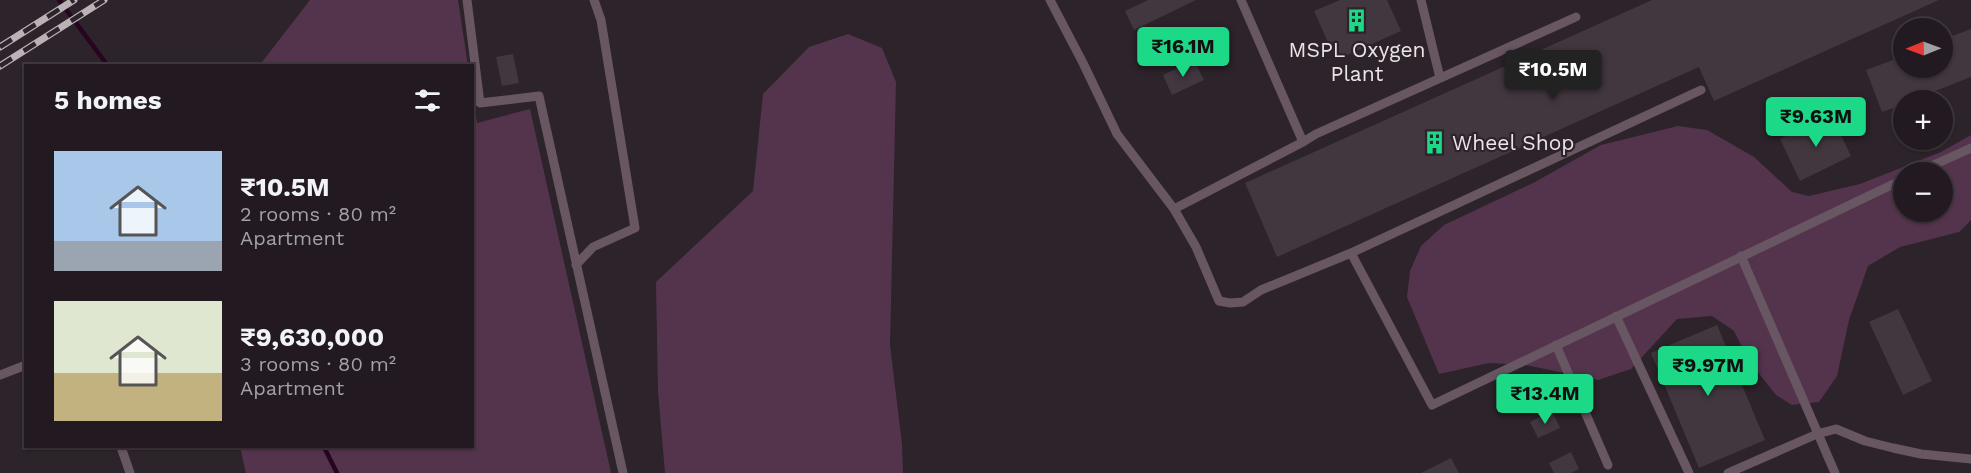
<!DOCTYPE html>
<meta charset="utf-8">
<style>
body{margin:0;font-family:"Work Sans",sans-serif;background:#2e272d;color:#f1f3f6;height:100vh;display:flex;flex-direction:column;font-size:22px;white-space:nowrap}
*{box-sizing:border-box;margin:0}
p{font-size:20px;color:#a2a1a5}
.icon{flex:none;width:33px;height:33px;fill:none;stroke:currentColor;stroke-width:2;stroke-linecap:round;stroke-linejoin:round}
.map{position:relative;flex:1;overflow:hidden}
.drawer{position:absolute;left:24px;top:64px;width:450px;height:384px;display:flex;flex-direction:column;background:#221a20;border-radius:0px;box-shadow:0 2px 4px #0004,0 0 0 2px #3f383e}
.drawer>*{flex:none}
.needle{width:39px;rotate:269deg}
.fabs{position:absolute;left:1893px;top:18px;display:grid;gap:12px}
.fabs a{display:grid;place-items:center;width:60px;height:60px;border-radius:50%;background:#221a20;box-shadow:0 2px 4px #0004,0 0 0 2px #3f383e;font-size:30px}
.price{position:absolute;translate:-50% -51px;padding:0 14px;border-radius:6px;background:#1cd988;color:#111;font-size:20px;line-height:39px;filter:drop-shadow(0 2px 3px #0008)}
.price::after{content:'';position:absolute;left:50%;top:36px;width:18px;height:14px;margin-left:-9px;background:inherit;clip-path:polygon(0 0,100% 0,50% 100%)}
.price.active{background:#222;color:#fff}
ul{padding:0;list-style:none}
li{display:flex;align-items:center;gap:18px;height:150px;padding:0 30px}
li span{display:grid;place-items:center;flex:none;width:168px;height:120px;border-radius:0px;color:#555}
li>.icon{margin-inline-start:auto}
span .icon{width:72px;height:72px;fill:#fffc;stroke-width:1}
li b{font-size:26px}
h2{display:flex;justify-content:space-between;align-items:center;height:72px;padding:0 30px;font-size:26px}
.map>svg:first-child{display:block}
.green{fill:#54344c;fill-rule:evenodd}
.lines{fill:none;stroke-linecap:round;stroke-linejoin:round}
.stream{stroke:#270520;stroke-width:4.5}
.building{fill:#42373f}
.lane{stroke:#695663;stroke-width:9}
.rail-casing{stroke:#bab2b7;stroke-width:7}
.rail{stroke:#2d232a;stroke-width:4.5;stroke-dasharray:14;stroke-linecap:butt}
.labels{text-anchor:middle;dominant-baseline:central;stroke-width:4.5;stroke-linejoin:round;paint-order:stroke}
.poi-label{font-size:21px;fill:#ebe4e8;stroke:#2d232a}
</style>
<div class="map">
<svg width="1971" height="473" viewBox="0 0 1971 473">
<rect width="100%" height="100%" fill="#2d232a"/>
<path class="green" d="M 310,0 L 458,0 L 468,66 L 259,66 Z
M 848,34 L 882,48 L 896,82 L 890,345 L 902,444 L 903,473 L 665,473 L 658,391 L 656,282 L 753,191 L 763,94 L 809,47 Z
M 473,97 L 477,123 L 530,109 L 611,473 L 246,473 L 240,447 L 472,447 Z
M 1678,126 L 1707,130 L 1754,157 L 1792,192 L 1809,196 L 1860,184 L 1941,152 L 1971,135 L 1971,220 L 1959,232 L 1900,247 L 1868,266 L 1849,320 L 1837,376 L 1819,402 L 1792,405 L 1776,395 L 1749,361 L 1734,331 L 1712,316 L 1677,319 L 1631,369 L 1598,380 L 1526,365 L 1489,363 L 1439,374 L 1407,297 L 1410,271 L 1421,246 L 1444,225 L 1533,183 L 1601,145 ZM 1904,172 L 1942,172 L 1942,212 L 1904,212 Z"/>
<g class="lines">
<path class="stream" d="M 59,0 L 108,66
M 324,447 L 337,473"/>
</g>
<path class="building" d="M 1148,0 L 1196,0 L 1134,30 L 1125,11 Z
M 1340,0 L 1387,0 L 1401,31 L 1336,60 L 1314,11 Z
M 1652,0 L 1939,0 L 1714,101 L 1699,67 L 1277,257 L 1245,183 Z
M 1971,29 L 1971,77 L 1912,100 L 1904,100 L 1904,104 L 1882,112 L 1866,70 L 1904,56 L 1904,68 L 1942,68 L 1942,40 Z
M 513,54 L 519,83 L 502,86 L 496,57 Z
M 1194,60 L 1204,80 L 1172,95 L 1163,75 Z
M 1831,114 L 1851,156 L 1800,181 L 1780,139 Z
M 1898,309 L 1932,381 L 1903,395 L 1869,322 Z
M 1717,325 L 1765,440 L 1699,468 L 1651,353 Z
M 1552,411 L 1560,428 L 1538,438 L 1530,422 Z
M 1571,452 L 1579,469 L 1571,473 L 1554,473 L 1549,463 Z
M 1451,458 L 1459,473 L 1421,473 Z"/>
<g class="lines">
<path class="lane" d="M 467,0 L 480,103 L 539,96 L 623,473
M 1050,0 L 1083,63 L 1117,134 L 1174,209
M 1241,0 L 1303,142 L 1174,209 L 1196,247 L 1219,301 L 1230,303 L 1243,302 L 1261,290 L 1351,253 L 1432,405 L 1904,179
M 1421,0 L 1440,78
M 1303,142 L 1316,134 L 1576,17
M 1918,172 L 1971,148
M 1351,253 L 1701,90
M 1741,256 L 1835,473
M 576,265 L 593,247 L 635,228 L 601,20 L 594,0
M 1616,316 L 1689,473
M 1556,345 L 1608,465
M 0,375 L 26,365
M 121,447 L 130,473
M 1728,473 L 1817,434 L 1836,429 L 1865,441 L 1893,448 L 1921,454 L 1971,459"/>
<defs>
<path id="rail" d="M 0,47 L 74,0
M 0,66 L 104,0"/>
</defs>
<use href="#rail" class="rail-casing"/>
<use href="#rail" class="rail"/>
</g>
<defs>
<symbol id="building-bare" viewBox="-9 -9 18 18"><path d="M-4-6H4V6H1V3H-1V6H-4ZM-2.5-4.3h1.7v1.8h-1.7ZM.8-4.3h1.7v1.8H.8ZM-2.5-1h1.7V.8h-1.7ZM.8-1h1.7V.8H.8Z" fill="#1cd988" stroke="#2d232a" stroke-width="2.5" paint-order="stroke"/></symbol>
</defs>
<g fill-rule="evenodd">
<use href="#building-bare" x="1340" y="4" width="33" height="33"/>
<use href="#building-bare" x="1418" y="126" width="33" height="33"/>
</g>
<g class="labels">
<g class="poi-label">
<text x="1357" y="49">MSPL Oxygen<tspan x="1357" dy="24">Plant</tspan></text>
<text x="1452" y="142" text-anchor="start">Wheel Shop</text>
</g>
</g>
</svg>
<div class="fabs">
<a><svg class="needle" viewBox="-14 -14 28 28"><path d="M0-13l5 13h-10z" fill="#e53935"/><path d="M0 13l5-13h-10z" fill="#a2a1a5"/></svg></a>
<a>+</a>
<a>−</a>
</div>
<b class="price" style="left:1183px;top:78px">₹16.1M</b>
<b class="price active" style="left:1553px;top:101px">₹10.5M</b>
<b class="price" style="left:1816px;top:148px">₹9.63M</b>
<b class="price" style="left:1708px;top:397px">₹9.97M</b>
<b class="price" style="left:1545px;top:425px">₹13.4M</b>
<section class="drawer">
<h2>5 homes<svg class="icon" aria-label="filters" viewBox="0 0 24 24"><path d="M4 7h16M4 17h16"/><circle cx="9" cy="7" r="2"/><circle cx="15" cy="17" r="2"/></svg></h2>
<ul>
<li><span style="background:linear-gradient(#a9c7e8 75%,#9aa5b1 0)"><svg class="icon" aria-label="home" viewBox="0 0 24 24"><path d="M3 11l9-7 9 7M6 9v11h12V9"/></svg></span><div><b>₹10.5M</b><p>2 rooms · 80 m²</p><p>Apartment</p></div></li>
<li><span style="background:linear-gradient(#dfe7d0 60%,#c2b280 0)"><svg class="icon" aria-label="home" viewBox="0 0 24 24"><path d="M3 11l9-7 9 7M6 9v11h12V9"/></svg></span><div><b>₹9,630,000</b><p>3 rooms · 80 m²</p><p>Apartment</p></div></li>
</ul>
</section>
</div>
